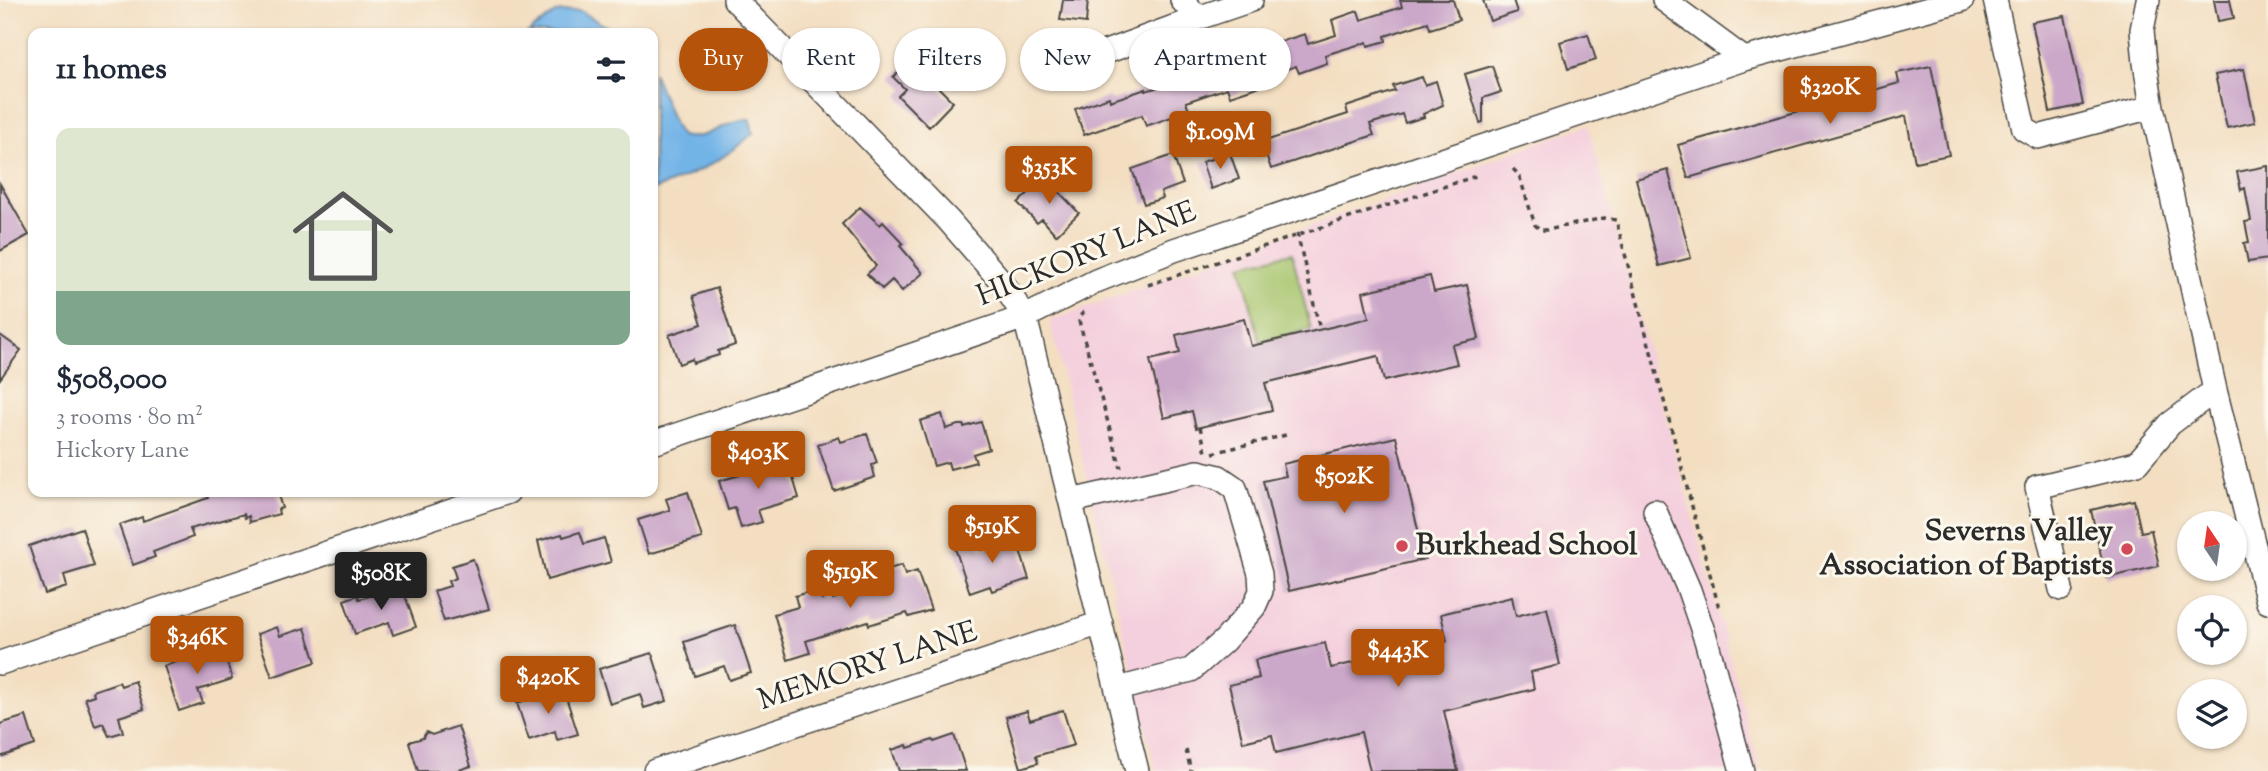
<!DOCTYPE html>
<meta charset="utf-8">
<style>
body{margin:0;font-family:"Sorts Mill Goudy",serif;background:#f6f6f7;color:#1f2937;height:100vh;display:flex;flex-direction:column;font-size:26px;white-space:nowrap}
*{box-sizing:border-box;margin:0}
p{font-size:23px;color:#747a83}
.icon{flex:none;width:38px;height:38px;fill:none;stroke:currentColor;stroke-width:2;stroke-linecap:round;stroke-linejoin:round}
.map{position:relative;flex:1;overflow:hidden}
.side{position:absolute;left:28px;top:28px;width:630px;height:469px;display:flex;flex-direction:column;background:#fff;border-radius:14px;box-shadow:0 2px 5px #0004}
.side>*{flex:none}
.hud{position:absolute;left:679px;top:28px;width:665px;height:63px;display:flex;gap:14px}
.needle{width:46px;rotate:347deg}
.buttons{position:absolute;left:2177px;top:511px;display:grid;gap:14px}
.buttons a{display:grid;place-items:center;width:70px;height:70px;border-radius:50%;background:#fff;box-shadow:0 2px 5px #0004;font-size:35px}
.price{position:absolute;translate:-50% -60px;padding:0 16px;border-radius:7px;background:#b45309;color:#fff;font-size:23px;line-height:46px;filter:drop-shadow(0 2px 4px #0008)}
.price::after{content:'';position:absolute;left:50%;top:42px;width:21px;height:16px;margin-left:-10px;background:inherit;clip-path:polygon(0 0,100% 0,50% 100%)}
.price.on{background:#222;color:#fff}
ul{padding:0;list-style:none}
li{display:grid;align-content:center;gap:14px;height:371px;padding:0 28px}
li+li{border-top:2px solid #e0e1e3}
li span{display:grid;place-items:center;height:217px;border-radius:14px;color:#555}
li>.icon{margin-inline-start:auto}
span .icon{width:126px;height:126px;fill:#fffc;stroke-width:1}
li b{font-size:30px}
h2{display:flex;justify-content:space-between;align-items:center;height:84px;padding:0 28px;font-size:30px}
.chip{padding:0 24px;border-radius:32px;background:#fff;box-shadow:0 2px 5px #0004;font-size:24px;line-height:63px}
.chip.on{background:#b45309;color:#fff}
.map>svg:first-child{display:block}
.built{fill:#f4cfdd}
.green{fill:#a6c46c;stroke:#68784c;stroke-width:2}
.water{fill:#73b4e7;stroke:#4f7089;stroke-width:2}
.building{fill:#cba7c9}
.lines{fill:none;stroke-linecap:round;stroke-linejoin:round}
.minor-casing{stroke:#494642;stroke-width:26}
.path{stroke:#494642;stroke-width:3.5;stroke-dasharray:5 5;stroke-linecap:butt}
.minor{stroke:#fff;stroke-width:23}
.poi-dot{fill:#d1495b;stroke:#fbf7ec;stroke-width:2.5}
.labels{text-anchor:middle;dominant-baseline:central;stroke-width:6;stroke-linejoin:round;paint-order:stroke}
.street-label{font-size:30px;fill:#2b2b2b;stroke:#fbf7ec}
.poi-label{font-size:30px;font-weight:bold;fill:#2b2b2b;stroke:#fbf7ec;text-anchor:end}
</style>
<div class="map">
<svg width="2268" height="771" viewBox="0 0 2268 771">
<rect width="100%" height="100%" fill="#fbf7ec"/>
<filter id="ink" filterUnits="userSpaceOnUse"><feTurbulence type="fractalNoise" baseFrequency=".0143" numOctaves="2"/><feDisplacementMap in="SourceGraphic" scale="14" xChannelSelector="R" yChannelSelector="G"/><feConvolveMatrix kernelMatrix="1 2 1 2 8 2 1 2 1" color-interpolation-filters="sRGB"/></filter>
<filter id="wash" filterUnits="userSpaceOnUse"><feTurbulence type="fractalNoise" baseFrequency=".00686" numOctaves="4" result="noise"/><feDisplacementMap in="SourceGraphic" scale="28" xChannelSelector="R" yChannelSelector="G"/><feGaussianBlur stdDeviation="1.57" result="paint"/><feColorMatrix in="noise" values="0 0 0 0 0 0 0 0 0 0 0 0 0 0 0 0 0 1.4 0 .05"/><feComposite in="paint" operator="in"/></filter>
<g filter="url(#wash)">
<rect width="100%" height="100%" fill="#f3dec1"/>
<path class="built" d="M 1588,125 L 1760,771 L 1156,771 L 1050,321 Z"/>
<path class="green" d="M 1292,253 L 1311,329 L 1260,342 L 1241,265 Z"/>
<path class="water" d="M 580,11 L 618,33 L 528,33 L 555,13 Z
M 653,72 L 675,127 L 681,136 C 707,143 725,119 750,119 L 753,133 C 722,162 693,175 653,190 Z"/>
<g id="blocks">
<path class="building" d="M 1063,0 L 1088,0 L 1086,23 L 1060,20 Z
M 1400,0 L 1453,0 L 1459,20 L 1430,29 L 1428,22 L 1385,36 L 1386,41 L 1368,46 L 1367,42 L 1325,55 L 1327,63 L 1299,73 L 1296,66 L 1258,79 L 1260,86 L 1230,96 L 1227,88 L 1186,102 L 1189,111 L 1146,126 L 1142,115 L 1084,135 L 1075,109 L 1109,97 L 1110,101 L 1146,89 L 1146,91 L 1162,86 L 1162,88 L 1204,75 L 1201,68 L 1237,56 L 1240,66 L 1273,56 L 1270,45 L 1305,34 L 1308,44 L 1336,35 L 1332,20 L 1358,11 L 1361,20 L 1402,7 Z
M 1483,0 L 1513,0 L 1517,12 L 1490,21 Z
M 2214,0 L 2230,0 L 2234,18 L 2218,21 Z
M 2065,16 L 2083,105 L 2050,112 L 2032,22 Z
M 1588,34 L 1596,60 L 1568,69 L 1560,42 Z
M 909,62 L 921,74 L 923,72 L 953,102 L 929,127 L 898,96 L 905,89 L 893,77 Z
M 1492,66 L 1501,92 L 1483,98 L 1483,122 L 1480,123 L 1465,74 Z
M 1931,66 L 1949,155 L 1915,162 L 1906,116 L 1688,178 L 1678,145 L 1899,83 L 1897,73 Z
M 2244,69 L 2255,122 L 2227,128 L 2215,75 Z
M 1422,77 L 1425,85 L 1436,81 L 1443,105 L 1423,114 L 1424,117 L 1405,123 L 1402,114 L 1370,124 L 1374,135 L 1271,169 L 1262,142 L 1348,114 L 1346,107 L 1395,91 L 1393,86 Z
M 1230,153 L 1239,179 L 1211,189 L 1202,162 Z
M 1173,155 L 1183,184 L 1161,192 L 1163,198 L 1144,204 L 1132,169 Z
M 2268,166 L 2268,259 L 2248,262 L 2244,243 L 2249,242 L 2245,222 L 2251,221 L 2245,188 L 2241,190 L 2237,172 Z
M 1668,170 L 1691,258 L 1659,266 L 1636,179 Z
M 1045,177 L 1079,213 L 1056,235 L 1042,219 L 1037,223 L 1018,203 Z
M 0,184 L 29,235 L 0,251 Z
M 860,207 L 880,225 L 883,222 L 903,243 L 900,246 L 923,273 L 902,291 L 892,280 L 882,289 L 867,274 L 876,266 L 842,224 Z
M 1430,276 L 1434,292 L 1467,285 L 1479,339 L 1452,345 L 1457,364 L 1384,381 L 1378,356 L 1265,383 L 1272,410 L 1196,428 L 1192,411 L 1164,418 L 1150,360 L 1180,353 L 1176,335 L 1244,319 L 1251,346 L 1369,318 L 1363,292 Z
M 717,288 L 735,345 L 718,351 L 719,355 L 693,363 L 692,359 L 679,364 L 669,335 L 702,324 L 693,296 Z
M 0,335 L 21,350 L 0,379 Z
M 942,414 L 946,429 L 958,425 L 963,425 L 964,427 L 981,422 L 989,449 L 973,454 L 976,462 L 950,469 L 948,462 L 934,466 L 920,421 Z
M 867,434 L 877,463 L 872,465 L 875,477 L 834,491 L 818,445 L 839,437 L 841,442 Z
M 1396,437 L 1425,559 L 1289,591 L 1263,481 L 1286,476 L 1283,464 Z
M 788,461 L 799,498 L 758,510 L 762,522 L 741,528 L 735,508 L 728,510 L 719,481 L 740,475 L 738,470 L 766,462 L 767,467 Z
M 207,492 L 277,492 L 282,508 L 278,509 L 279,514 L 250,522 L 249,516 L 245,518 L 244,514 L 190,529 L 193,537 L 153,552 L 155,557 L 133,565 L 119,525 L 142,517 L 143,521 L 208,498 Z
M 688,492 L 702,538 L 649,554 L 638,520 L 670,510 L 666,499 Z
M 2134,500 L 2141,532 L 2151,530 L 2159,566 L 2106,578 L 2091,510 Z
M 82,528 L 94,566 L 64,575 L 67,587 L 45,594 L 29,546 Z
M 580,532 L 584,544 L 604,538 L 611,562 L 547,580 L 538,541 L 562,534 L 563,537 Z
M 1016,538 L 1029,579 L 992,591 L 990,586 L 970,593 L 955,548 L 978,541 L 981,550 Z
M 473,559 L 489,609 L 444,621 L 434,591 L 450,586 L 448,581 L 456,578 L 452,566 Z
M 902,565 L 905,575 L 917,571 L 931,610 L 909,617 L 907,613 L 869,625 L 868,621 L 806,641 L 810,653 L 788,660 L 774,614 L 798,607 L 795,596 L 818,589 L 822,599 L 832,596 L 833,599 L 888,579 L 886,570 Z
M 402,587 L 416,627 L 393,635 L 389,622 L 355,634 L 344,600 L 358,595 L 359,599 Z
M 1512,597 L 1516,616 L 1547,608 L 1560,665 L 1531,672 L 1534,689 L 1444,711 L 1458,771 L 1370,771 L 1361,732 L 1276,753 L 1272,735 L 1243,742 L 1229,685 L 1259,678 L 1255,660 L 1325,643 L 1331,668 L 1447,641 L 1441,614 Z
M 735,625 L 751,673 L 729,680 L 724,666 L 695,676 L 684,642 Z
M 277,627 L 280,636 L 305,628 L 316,662 L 272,677 L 257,634 Z
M 222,647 L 232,679 L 198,690 L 203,703 L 179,711 L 164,666 Z
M 652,653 L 667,701 L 644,708 L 640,694 L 610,704 L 599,669 Z
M 135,681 L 144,709 L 119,717 L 123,732 L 109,736 L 103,723 L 95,726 L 85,698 L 94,695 L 93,691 L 119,682 L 121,686 Z
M 563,688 L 578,734 L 557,740 L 555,731 L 529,740 L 517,703 Z
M 1063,710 L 1074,745 L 1036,756 L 1038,763 L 1021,768 L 1006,717 L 1027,711 L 1030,720 Z
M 26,716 L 35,745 L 0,757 L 0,724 Z
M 458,726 L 471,766 L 456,771 L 418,771 L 409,742 L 423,738 L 426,732 L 432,735 Z
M 954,735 L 966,771 L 899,771 L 892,750 L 907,745 L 908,748 L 933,740 L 934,742 Z"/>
</g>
</g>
<g filter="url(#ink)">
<use href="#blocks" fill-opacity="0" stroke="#494642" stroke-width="2"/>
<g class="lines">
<defs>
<path id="minor" d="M 735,0 L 949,221 L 1001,281 L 1025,317 L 1137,771
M 1182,0 L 1198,18 L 1251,0
M 1664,0 L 1744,59 L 1962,0
M 1995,0 L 2024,129 L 2038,137 L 2152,107
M 2148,0 L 2142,30 L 2145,63 L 2152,107 L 2215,390 L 2268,602
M 1087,59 L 1198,18
M 653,443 L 1025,317 L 1096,281 L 1174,250 L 1744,59
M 1071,501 L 1198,472 L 1219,477 L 1235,488 L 1260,574 L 1261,591 L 1254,607 L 1224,641 L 1191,670 L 1118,689
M 1655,511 L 1689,590 L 1706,640 L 1742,771
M 2061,589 L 2037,487 L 2137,463 L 2170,424 L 2215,390
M 0,663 L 508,492
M 655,771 L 1101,623"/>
</defs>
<use href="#minor" class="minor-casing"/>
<path class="path" d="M 1513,169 L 1519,175 L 1535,225 L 1541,230 L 1547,230 L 1604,218 L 1616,220 L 1719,608
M 1297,233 L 1320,330
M 1148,285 L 1479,175
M 1084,312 L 1081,315 L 1079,321 L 1121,468
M 1200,427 L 1206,452
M 1213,453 L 1286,435
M 1186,750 L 1191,771"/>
<use href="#minor" class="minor"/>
</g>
</g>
<g class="poi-dot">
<circle cx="1402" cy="546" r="7"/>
<circle cx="2127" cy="549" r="7"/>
</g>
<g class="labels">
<g class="street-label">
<text transform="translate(1087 255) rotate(-22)">HICKORY LANE</text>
<text transform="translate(868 667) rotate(-18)">MEMORY LANE</text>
</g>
<g class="poi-label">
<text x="2113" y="532">Severns Valley<tspan x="2113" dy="34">Association of Baptists</tspan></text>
<text x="1416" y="546" text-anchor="start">Burkhead School</text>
</g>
</g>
</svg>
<div class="buttons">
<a><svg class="needle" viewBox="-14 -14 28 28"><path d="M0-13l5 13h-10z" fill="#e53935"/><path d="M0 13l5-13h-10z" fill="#747a83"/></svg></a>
<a><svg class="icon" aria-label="locate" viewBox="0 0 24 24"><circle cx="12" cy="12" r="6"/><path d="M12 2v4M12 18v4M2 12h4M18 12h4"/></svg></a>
<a><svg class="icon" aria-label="layers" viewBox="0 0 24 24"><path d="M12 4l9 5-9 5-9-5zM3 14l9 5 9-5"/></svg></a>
</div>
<b class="price" style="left:1830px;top:126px">$320K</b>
<b class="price" style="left:1220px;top:171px">$1.09M</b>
<b class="price" style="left:1049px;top:206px">$353K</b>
<b class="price" style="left:758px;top:491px">$403K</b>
<b class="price" style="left:1344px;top:515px">$502K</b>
<b class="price" style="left:992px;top:565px">$519K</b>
<b class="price" style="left:850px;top:610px">$519K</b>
<b class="price on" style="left:381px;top:612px">$508K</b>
<b class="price" style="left:197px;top:676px">$346K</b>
<b class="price" style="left:1398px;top:689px">$443K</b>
<b class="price" style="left:548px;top:716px">$420K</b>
<div class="hud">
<a class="chip on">Buy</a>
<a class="chip">Rent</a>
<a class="chip">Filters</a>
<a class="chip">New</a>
<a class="chip">Apartment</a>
</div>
<section class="side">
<h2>11 homes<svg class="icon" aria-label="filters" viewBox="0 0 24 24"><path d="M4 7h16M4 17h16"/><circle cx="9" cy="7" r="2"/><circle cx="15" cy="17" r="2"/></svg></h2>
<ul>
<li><span style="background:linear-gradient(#dfe7d0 75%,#7fa58c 0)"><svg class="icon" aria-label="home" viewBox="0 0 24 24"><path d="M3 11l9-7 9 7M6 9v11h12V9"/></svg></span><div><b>$508,000</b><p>3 rooms · 80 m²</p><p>Hickory Lane</p></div></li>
</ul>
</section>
</div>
